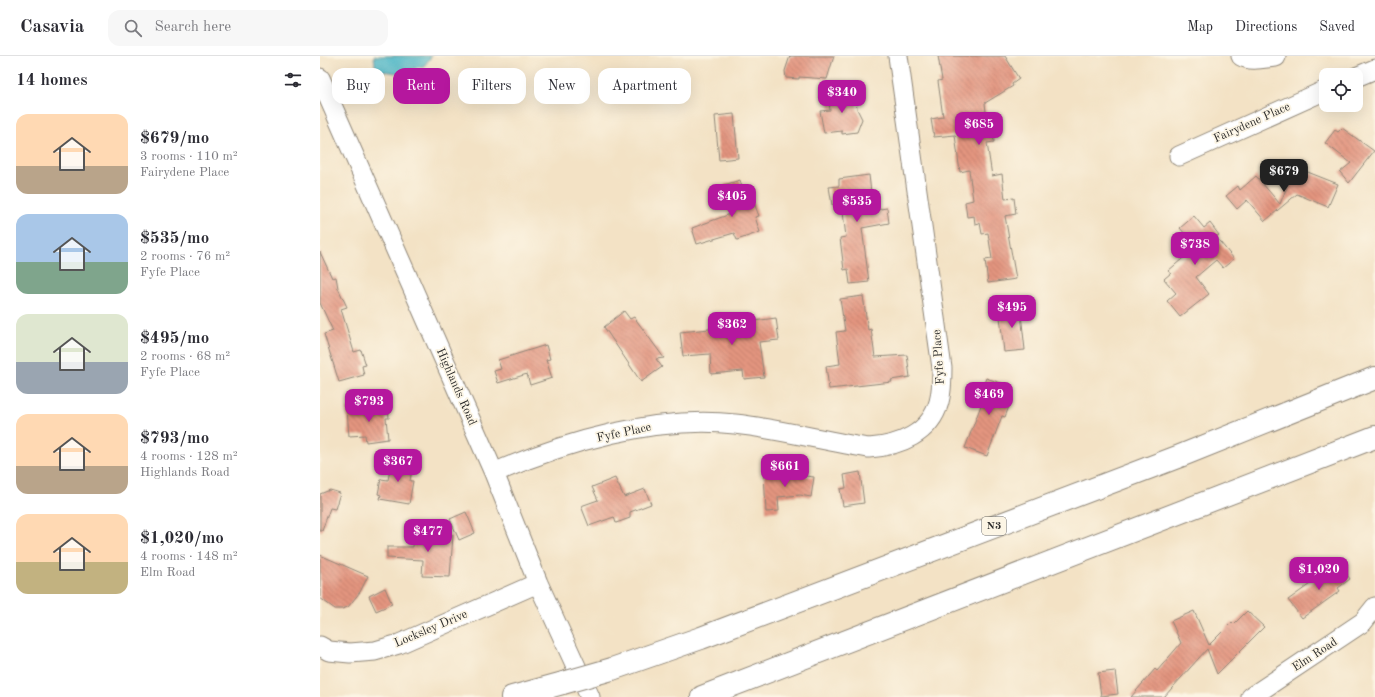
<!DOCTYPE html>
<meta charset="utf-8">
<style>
body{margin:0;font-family:"Old Standard TT",serif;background:#f7f7f7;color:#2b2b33;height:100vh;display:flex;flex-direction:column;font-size:15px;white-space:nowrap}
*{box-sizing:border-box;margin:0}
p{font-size:13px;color:#7c7c81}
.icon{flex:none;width:22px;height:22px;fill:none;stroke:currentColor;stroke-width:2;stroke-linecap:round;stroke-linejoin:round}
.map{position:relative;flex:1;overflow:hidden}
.drawer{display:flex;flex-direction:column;background:#fff;width:320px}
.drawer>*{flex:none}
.banner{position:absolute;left:12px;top:12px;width:380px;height:36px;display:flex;gap:8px}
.controls{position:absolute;left:999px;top:12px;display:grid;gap:8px}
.controls a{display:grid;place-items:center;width:44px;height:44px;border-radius:8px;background:#fff;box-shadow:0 4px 16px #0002;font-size:20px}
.price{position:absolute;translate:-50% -34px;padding:0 9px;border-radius:8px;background:#b5179e;color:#fff;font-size:13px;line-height:26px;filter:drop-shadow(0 1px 2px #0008)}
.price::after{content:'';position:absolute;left:50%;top:24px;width:12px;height:9px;margin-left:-6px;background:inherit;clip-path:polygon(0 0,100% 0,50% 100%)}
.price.selected{background:#222;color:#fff}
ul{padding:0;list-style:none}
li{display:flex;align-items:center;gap:12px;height:100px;padding:0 16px}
li span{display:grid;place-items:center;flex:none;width:112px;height:80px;border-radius:12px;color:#555}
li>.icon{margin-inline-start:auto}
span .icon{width:48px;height:48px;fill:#fffc;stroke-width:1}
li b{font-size:17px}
h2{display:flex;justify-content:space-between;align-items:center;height:48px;padding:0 16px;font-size:17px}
.tag{padding:0 14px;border-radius:12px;background:#fff;box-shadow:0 4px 16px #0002;font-size:14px;line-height:36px}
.tag.selected{background:#b5179e;color:#fff}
header{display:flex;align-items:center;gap:24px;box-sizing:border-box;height:56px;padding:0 20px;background:#fff;border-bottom:1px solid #e1e1e2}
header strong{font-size:19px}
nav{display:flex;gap:22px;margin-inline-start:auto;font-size:14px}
.search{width:280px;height:36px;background:#f7f7f7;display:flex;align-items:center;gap:10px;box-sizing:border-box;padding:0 14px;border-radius:12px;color:#7c7c81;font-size:15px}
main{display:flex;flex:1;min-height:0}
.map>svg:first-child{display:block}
.water{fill:#49b5c6;stroke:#3a7078}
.building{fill:url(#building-back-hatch)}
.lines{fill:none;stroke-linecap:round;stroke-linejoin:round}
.minor-casing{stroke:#8f8678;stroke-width:21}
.highway-casing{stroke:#8f8678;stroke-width:24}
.minor{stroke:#fff;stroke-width:19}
.highway{stroke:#fff;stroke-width:22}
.highway-bridge-casing{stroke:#8f8678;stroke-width:24;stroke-linecap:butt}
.highway-bridge{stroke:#fff;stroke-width:22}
.labels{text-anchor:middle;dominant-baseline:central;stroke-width:3.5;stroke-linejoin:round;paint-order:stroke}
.shield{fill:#fcf5e5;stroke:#6a6863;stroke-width:1}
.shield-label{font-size:11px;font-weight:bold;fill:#2b2b2b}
.street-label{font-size:12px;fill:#2b2b2b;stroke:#fcf5e5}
</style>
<header>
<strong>Casavia</strong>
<div class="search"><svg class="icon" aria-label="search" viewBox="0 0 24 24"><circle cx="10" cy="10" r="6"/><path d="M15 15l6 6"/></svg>Search here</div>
<nav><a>Map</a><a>Directions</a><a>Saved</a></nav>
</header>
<main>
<section class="drawer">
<h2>14 homes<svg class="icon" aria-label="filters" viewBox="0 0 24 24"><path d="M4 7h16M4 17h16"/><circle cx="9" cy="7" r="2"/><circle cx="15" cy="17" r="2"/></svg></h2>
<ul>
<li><span style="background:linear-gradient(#ffd9b3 65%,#b9a48a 0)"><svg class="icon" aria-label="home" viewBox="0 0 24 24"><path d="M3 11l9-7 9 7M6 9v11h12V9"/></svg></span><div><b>$679/mo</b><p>3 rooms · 110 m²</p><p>Fairydene Place</p></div></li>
<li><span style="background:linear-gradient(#a9c7e8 60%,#7fa58c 0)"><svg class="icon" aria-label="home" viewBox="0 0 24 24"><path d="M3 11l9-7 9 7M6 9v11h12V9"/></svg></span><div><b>$535/mo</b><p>2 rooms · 76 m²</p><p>Fyfe Place</p></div></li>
<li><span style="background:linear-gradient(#dfe7d0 60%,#9aa5b1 0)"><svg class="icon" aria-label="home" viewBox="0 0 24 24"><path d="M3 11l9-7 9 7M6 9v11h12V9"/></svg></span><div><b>$495/mo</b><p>2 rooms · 68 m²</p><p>Fyfe Place</p></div></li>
<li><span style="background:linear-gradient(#ffd9b3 65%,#b9a48a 0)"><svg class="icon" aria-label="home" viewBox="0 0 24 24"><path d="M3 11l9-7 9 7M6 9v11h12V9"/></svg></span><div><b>$793/mo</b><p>4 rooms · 128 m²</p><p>Highlands Road</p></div></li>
<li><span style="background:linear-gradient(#ffd9b3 60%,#c2b280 0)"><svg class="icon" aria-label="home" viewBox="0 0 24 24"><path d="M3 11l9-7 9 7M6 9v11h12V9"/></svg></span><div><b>$1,020/mo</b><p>4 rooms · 148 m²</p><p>Elm Road</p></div></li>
</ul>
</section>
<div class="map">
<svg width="1055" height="641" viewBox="0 0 1055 641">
<defs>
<pattern id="building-back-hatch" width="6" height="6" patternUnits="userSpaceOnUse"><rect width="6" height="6" fill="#e3947f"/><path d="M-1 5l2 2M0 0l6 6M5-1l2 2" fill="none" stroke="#b87968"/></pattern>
</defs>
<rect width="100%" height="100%" fill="#fcf5e5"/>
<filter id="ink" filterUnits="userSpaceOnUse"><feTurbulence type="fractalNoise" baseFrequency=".025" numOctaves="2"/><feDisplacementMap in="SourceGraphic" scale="8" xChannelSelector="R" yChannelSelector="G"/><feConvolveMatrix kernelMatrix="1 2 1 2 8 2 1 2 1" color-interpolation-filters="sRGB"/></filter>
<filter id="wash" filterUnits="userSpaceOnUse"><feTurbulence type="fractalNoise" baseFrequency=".012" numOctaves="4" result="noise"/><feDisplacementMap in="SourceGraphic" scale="16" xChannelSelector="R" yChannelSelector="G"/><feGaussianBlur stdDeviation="0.9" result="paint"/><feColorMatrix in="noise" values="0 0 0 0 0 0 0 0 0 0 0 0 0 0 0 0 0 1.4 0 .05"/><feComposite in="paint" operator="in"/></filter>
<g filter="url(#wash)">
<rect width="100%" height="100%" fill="#f3e2c5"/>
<path class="water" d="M 54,0 L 112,0 L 104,10 L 76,17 L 61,15 L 55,10 Z"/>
<g id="blocks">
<path class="building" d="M 470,0 L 514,0 L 507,23 L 479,21 L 479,23 L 466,22 L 465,15 Z
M 618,0 L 685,0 L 699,23 L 692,28 L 693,30 L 665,47 L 668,74 L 673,73 L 674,86 L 667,87 L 672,120 L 682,118 L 685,143 L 694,142 L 696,158 L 685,160 L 696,223 L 668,227 L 665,204 L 672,203 L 668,177 L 662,178 L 660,167 L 655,168 L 654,160 L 647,161 L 645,146 L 653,144 L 649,114 L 640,116 L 635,79 L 614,81 L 611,63 L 623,61 L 618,25 L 622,24 Z
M 535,35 L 537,53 L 542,63 L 537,76 L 522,78 L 522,75 L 504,77 L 500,55 L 510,54 L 508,39 Z
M 414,58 L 418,102 L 399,104 L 395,60 Z
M 1022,72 L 1054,95 L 1029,127 L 1020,116 L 1031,107 L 1005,87 L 1015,74 L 1018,76 Z
M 975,111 L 1018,128 L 1008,151 L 977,138 L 945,165 L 927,144 L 917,153 L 906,140 L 918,130 L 920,134 L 936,120 L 960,148 Z
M 549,119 L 553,154 L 567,152 L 569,167 L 542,172 L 549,226 L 530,228 L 528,213 L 524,214 L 520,182 L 526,181 L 522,148 L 512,149 L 509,131 L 519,130 L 519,123 Z
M 420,124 L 424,139 L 428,137 L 432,148 L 434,147 L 439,160 L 435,161 L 440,176 L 417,184 L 414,177 L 377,188 L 372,172 L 413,157 L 404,129 Z
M 874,160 L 884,172 L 890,167 L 899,179 L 896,181 L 914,203 L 903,212 L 896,204 L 876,221 L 889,238 L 860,261 L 847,245 L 856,237 L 844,223 L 851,217 L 848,215 L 876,191 L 860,172 Z
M 0,196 L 12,222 L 16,221 L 18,232 L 27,251 L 21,253 L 34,296 L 41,294 L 46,309 L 42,310 L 44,319 L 19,326 L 4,278 L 13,275 L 0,247 Z
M 543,240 L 548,274 L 551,273 L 555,301 L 587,299 L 590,321 L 571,324 L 572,326 L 509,333 L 506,310 L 520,308 L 516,276 L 525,275 L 520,243 Z
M 700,249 L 705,294 L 684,296 L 679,252 Z
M 304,255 L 310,263 L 314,261 L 344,302 L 336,303 L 342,311 L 321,326 L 284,271 Z
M 456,262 L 459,284 L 439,286 L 444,321 L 424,323 L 423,315 L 391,318 L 390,298 L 363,300 L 360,276 L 419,270 L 419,267 Z
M 226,289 L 230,303 L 226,304 L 232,322 L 210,329 L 207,318 L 178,327 L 174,315 L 181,313 L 178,304 Z
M 666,322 L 690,330 L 685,343 L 691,345 L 685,361 L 682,360 L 667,400 L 645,392 L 663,344 L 658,343 Z
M 68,349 L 69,362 L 66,362 L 68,383 L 46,386 L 45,379 L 29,380 L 27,353 Z
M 72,403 L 93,407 L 90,425 L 93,425 L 89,448 L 60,443 L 61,439 L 58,438 L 61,423 L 68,424 Z
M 456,415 L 457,420 L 476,419 L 494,421 L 491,441 L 480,439 L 458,441 L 459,455 L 446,456 L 444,416 Z
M 540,416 L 544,447 L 523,450 L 520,433 L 526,432 L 524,419 Z
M 295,422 L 304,441 L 325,433 L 331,448 L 310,456 L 310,462 L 296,467 L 294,461 L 269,470 L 261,450 L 278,444 L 272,431 Z
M 10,434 L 20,437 L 15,453 L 10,452 L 2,475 L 0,475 L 0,438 Z
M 146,456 L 155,477 L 139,484 L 130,463 Z
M 94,476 L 133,479 L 130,521 L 102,520 L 103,504 L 67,502 L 67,491 L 93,491 Z
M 0,499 L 48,520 L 40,536 L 28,551 L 22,553 L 15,553 L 0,542 Z
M 1019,507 L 1030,523 L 1018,532 L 1020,535 L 982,562 L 968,544 Z
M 65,532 L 72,548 L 56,555 L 49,540 Z
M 874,555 L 889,589 L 912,566 L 914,568 L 927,555 L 944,571 L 897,618 L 887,593 L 844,641 L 811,641 L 835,613 L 837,615 L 861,587 L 851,565 Z
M 795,615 L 798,638 L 781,640 L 778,617 Z"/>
</g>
</g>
<g filter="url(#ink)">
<use href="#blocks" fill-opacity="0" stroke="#8f8678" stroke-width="1"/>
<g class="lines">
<defs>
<path id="minor" d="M 921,0 C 931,6 945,2 956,1
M 1036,21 L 1055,13
M 0,22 L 174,417 L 218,527 L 270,641
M 859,100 L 1006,34
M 174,417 C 244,386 338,359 415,368 C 460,373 504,385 549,392 C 579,390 610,378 619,346 C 622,335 622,324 622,312 L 578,0
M 0,590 L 9,595 L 30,597 L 55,595 L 79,588 L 218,527
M 931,641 L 1043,566 L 1055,551"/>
<path id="highway" d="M 292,613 L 381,582 L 860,400 L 1055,322
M 192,641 L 243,627
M 382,641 L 1055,381"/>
</defs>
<use href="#minor" class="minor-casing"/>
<use href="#highway" class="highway-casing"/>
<use href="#minor" class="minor"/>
<use href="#highway" class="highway"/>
<defs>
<path id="highway-bridge" d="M 243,627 L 292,613"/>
</defs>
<use href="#highway-bridge" class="highway-bridge-casing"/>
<use href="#highway-bridge" class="highway-bridge"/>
</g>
</g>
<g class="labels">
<rect class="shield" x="662" y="461" width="24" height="18" rx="3"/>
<g class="shield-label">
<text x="674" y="470">N3</text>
</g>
<g class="street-label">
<text transform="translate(932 67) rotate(-24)">Fairydene Place</text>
<text transform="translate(619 301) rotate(-94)">Fyfe Place</text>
<text transform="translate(136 331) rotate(66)">Highlands Road</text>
<text transform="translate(304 377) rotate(-12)">Fyfe Place</text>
<text transform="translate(111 573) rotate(-23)">Locksley Drive</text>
<text transform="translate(995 599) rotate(-33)">Elm Road</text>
</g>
</g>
</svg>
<div class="controls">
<a><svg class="icon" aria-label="locate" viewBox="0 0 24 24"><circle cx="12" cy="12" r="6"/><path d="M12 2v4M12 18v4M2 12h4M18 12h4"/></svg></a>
</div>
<b class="price" style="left:522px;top:58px">$340</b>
<b class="price" style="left:659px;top:90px">$685</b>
<b class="price selected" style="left:964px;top:137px">$679</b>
<b class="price" style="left:412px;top:162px">$405</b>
<b class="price" style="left:537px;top:167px">$535</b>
<b class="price" style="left:875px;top:210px">$738</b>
<b class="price" style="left:692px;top:273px">$495</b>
<b class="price" style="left:412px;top:290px">$362</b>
<b class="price" style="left:669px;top:360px">$469</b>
<b class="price" style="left:49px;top:367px">$793</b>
<b class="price" style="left:78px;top:427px">$367</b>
<b class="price" style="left:465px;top:432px">$661</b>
<b class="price" style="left:108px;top:497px">$477</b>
<b class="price" style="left:999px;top:535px">$1,020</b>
<div class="banner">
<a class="tag">Buy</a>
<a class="tag selected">Rent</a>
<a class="tag">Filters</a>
<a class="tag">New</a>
<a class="tag">Apartment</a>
</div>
</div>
</main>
